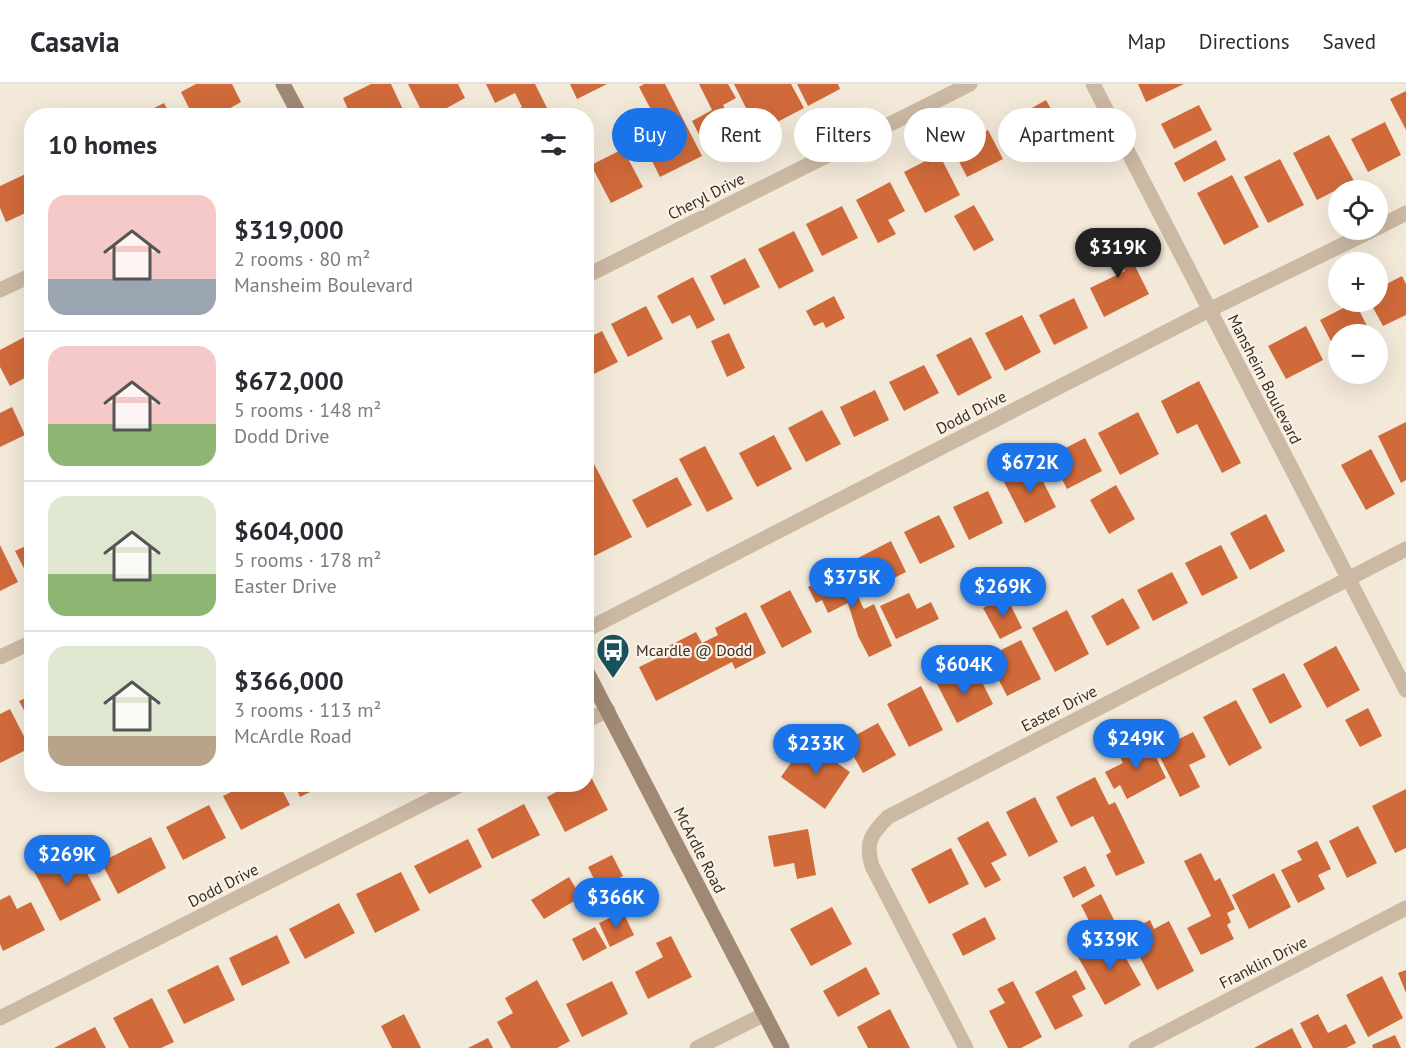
<!DOCTYPE html>
<meta charset="utf-8">
<style>
body{margin:0;font-family:"PT Sans",sans-serif;background:#f7f7f7;color:#2b2b33;height:100vh;display:flex;flex-direction:column;font-size:22px;white-space:nowrap}
*{box-sizing:border-box;margin:0}
p{font-size:20px;color:#7c7c81}
.icon{flex:none;width:33px;height:33px;fill:none;stroke:currentColor;stroke-width:2;stroke-linecap:round;stroke-linejoin:round}
.map{position:relative;flex:1;overflow:hidden}
.drawer{position:absolute;left:24px;top:24px;width:570px;height:684px;display:flex;flex-direction:column;background:#fff;border-radius:24px;box-shadow:0 6px 24px #0002}
.drawer>*{flex:none}
.guide{position:absolute;left:612px;top:24px;width:570px;height:54px;display:flex;gap:12px}
.fabs{position:absolute;left:1328px;top:96px;display:grid;gap:12px}
.fabs a{display:grid;place-items:center;width:60px;height:60px;border-radius:50%;background:#fff;box-shadow:0 6px 24px #0002;font-size:30px}
.price{position:absolute;translate:-50% -51px;padding:0 14px;border-radius:21px;background:#1a73e8;color:#fff;font-size:20px;line-height:39px;filter:drop-shadow(0 2px 3px #0008)}
.price::after{content:'';position:absolute;left:50%;top:36px;width:18px;height:14px;margin-left:-9px;background:inherit;clip-path:polygon(0 0,100% 0,50% 100%)}
.price.selected{background:#222;color:#fff}
ul{padding:0;list-style:none}
li{display:flex;align-items:center;gap:18px;height:150px;padding:0 24px}
li+li{border-top:2px solid #e1e1e2}
li span{display:grid;place-items:center;flex:none;width:168px;height:120px;border-radius:18px;color:#555}
li>.icon{margin-inline-start:auto}
span .icon{width:72px;height:72px;fill:#fffc;stroke-width:1}
li b{font-size:26px}
h2{display:flex;justify-content:space-between;align-items:center;height:72px;padding:0 24px;font-size:26px}
.pill{padding:0 21px;border-radius:27px;background:#fff;box-shadow:0 6px 24px #0002;font-size:21px;line-height:54px}
.pill.selected{background:#1a73e8;color:#fff}
header{display:flex;align-items:center;gap:36px;box-sizing:border-box;height:84px;padding:0 30px;background:#fff;border-bottom:2px solid #e1e1e2}
header strong{font-size:28px}
nav{display:flex;gap:33px;margin-inline-start:auto;font-size:21px}
.map>svg:first-child{display:block}
.building{fill:#d06a3a}
.lines{fill:none;stroke-linecap:round;stroke-linejoin:round}
.minor{stroke:#ccb9a4;stroke-width:15}
.secondary{stroke:#a08875;stroke-width:15}
.labels{text-anchor:middle;dominant-baseline:central;stroke-width:4.5;stroke-linejoin:round;paint-order:stroke}
.street-label{font-size:16px;fill:#372d26;stroke:#fbf2e5}
.poi-label{font-size:16px;fill:#372d26;stroke:#fbf2e5;text-anchor:start}
</style>
<header>
<strong>Casavia</strong>
<nav><a>Map</a><a>Directions</a><a>Saved</a></nav>
</header>
<div class="map">
<svg width="1406" height="964" viewBox="0 0 1406 964">
<rect width="100%" height="100%" fill="#f3e9d9"/>
<path class="building" d="M 196,0 L 232,0 L 241,18 L 216,32 L 193,32 L 181,8 Z
M 371,0 L 391,0 L 406,32 L 351,32 L 343,14 Z
M 408,0 L 458,0 L 465,14 L 445,25 L 449,32 L 424,32 Z
M 486,0 L 535,0 L 549,28 L 543,32 L 507,32 L 522,23 L 515,9 L 495,19 Z
M 570,0 L 607,0 L 577,15 Z
M 644,0 L 665,0 L 702,72 L 660,93 L 637,47 L 657,37 L 639,3 Z
M 699,0 L 728,0 L 736,14 L 723,21 L 741,55 L 716,67 L 714,62 L 707,66 L 692,37 L 712,26 Z
M 734,0 L 791,0 L 804,24 L 758,48 Z
M 797,0 L 838,0 L 840,5 L 808,22 Z
M 1138,0 L 1184,0 L 1146,18 Z
M 1406,7 L 1406,46 L 1390,15 Z
M 1046,16 L 1065,50 L 1021,74 L 1003,40 Z
M 164,19 L 171,32 L 138,32 Z
M 1199,21 L 1212,46 L 1174,65 L 1161,40 Z
M 492,25 L 495,32 L 480,32 Z
M 1385,38 L 1401,71 L 1368,88 L 1351,55 Z
M 988,46 L 1003,75 L 967,93 L 952,64 Z
M 1329,51 L 1354,97 L 1317,116 L 1293,69 Z
M 1216,56 L 1226,76 L 1184,98 L 1174,79 Z
M 623,65 L 643,103 L 611,119 L 591,81 Z
M 939,70 L 960,111 L 925,129 L 904,88 Z
M 1280,75 L 1304,121 L 1268,139 L 1244,93 Z
M 32,87 L 32,126 L 6,138 L 0,124 L 0,102 Z
M 1232,91 L 1259,143 L 1224,161 L 1197,109 Z
M 890,98 L 905,127 L 888,136 L 896,150 L 878,159 L 856,116 Z
M 586,116 L 593,129 L 586,132 Z
M 974,121 L 994,156 L 974,167 L 954,132 Z
M 842,122 L 858,154 L 822,172 L 806,140 Z
M 794,147 L 814,187 L 779,205 L 758,165 Z
M 1119,150 L 1149,210 L 1104,233 L 1090,204 L 1125,187 L 1119,174 L 1106,181 L 1096,162 Z
M 745,174 L 760,203 L 724,221 L 710,192 Z
M 1402,192 L 1406,200 L 1406,231 L 1383,242 L 1370,218 L 1377,218 L 1377,205 Z
M 693,193 L 715,236 L 697,245 L 690,231 L 672,240 L 657,212 Z
M 834,212 L 845,234 L 826,244 L 823,238 L 814,242 L 806,227 Z
M 1074,214 L 1088,244 L 1054,261 L 1039,231 Z
M 1355,218 L 1371,250 L 1338,250 L 1338,267 L 1336,267 L 1320,236 Z
M 646,222 L 663,255 L 628,273 L 611,240 Z
M 1022,231 L 1041,268 L 1005,287 L 985,249 Z
M 1306,242 L 1323,276 L 1286,295 L 1268,262 Z
M 602,247 L 618,278 L 586,294 L 586,255 Z
M 32,249 L 32,290 L 10,302 L 0,283 L 0,266 Z
M 729,249 L 745,284 L 727,293 L 711,257 Z
M 971,253 L 992,294 L 958,312 L 936,271 Z
M 924,281 L 939,309 L 904,327 L 889,298 Z
M 1199,297 L 1241,379 L 1222,389 L 1197,340 L 1177,350 L 1161,317 Z
M 875,306 L 889,336 L 854,353 L 840,323 Z
M 12,323 L 25,351 L 0,363 L 0,329 Z
M 822,326 L 841,360 L 806,378 L 788,344 Z
M 1138,328 L 1159,370 L 1120,391 L 1098,349 Z
M 1406,338 L 1406,396 L 1401,399 L 1378,352 Z
M 774,351 L 792,385 L 757,403 L 739,369 Z
M 1085,354 L 1102,387 L 1067,405 L 1050,372 Z
M 705,362 L 733,415 L 707,428 L 679,375 Z
M 1371,365 L 1395,410 L 1366,426 L 1341,381 Z
M 592,376 L 632,453 L 592,473 L 586,461 L 586,379 Z
M 1035,382 L 1056,423 L 1025,439 L 1004,398 Z
M 677,393 L 692,421 L 647,444 L 632,416 Z
M 1116,401 L 1135,435 L 1109,450 L 1090,416 Z
M 988,407 L 1003,439 L 969,456 L 953,423 Z
M 1266,430 L 1285,467 L 1250,486 L 1230,449 Z
M 939,431 L 955,463 L 920,480 L 904,448 Z
M 891,457 L 906,488 L 872,505 L 856,475 Z
M 32,459 L 32,491 L 28,492 L 15,467 Z
M 0,461 L 18,498 L 0,507 Z
M 1221,461 L 1238,494 L 1202,512 L 1185,479 Z
M 842,481 L 864,525 L 874,520 L 892,562 L 869,573 L 858,552 L 848,519 L 828,529 L 822,516 L 816,519 L 808,503 L 827,493 L 825,489 Z
M 1172,488 L 1188,519 L 1153,537 L 1137,506 Z
M 790,506 L 812,548 L 782,564 L 760,522 Z
M 909,509 L 917,525 L 931,518 L 939,535 L 896,555 L 880,522 Z
M 1006,512 L 1022,544 L 1000,555 L 983,524 Z
M 1123,514 L 1140,544 L 1107,562 L 1091,532 Z
M 1067,526 L 1089,570 L 1055,588 L 1032,544 Z
M 746,528 L 766,569 L 735,585 L 732,578 L 656,617 L 639,583 L 664,571 L 661,566 L 696,548 L 702,559 L 718,551 L 715,544 Z
M 1021,556 L 1041,595 L 1007,612 L 987,573 Z
M 1336,562 L 1360,606 L 1327,624 L 1303,580 Z
M 953,587 L 961,601 L 979,592 L 993,620 L 957,639 L 935,596 Z
M 1284,589 L 1302,623 L 1270,640 L 1252,605 Z
M 921,602 L 943,646 L 909,663 L 887,620 Z
M 32,611 L 32,641 L 19,617 Z
M 1236,616 L 1262,664 L 1229,682 L 1203,633 Z
M 1368,624 L 1382,652 L 1360,663 L 1345,636 Z
M 10,625 L 30,664 L 0,679 L 0,630 Z
M 878,639 L 896,671 L 863,689 L 845,657 Z
M 1175,647 L 1179,655 L 1193,648 L 1206,673 L 1189,681 L 1200,703 L 1180,713 L 1153,659 Z
M 1147,654 L 1166,694 L 1127,715 L 1120,701 L 1114,705 L 1105,688 L 1123,679 L 1118,669 Z
M 806,657 L 850,688 L 825,725 L 781,693 Z
M 590,691 L 608,726 L 565,748 L 547,713 L 571,700 L 586,700 L 586,692 Z
M 1095,693 L 1109,721 L 1115,718 L 1145,779 L 1116,792 L 1106,771 L 1111,768 L 1093,732 L 1071,743 L 1056,713 Z
M 247,700 L 279,700 L 290,721 L 241,746 L 223,712 Z
M 294,700 L 326,700 L 300,713 Z
M 1406,705 L 1406,764 L 1395,769 L 1372,722 Z
M 1035,713 L 1058,758 L 1029,773 L 1006,728 Z
M 524,720 L 540,751 L 492,775 L 477,745 Z
M 209,721 L 226,754 L 183,776 L 166,743 Z
M 988,737 L 1007,771 L 991,779 L 1001,796 L 985,804 L 957,754 Z
M 1358,742 L 1377,779 L 1347,794 L 1329,757 Z
M 808,745 L 816,791 L 797,795 L 794,779 L 774,783 L 768,752 Z
M 151,753 L 166,784 L 118,810 L 101,778 Z
M 468,755 L 482,783 L 429,810 L 414,782 Z
M 1317,757 L 1331,785 L 1318,791 L 1325,805 L 1298,819 L 1281,786 L 1302,776 L 1297,767 Z
M 951,764 L 969,800 L 929,820 L 911,785 Z
M 75,766 L 101,816 L 60,837 L 34,787 Z
M 1201,769 L 1215,797 L 1220,794 L 1235,825 L 1227,829 L 1231,838 L 1227,841 L 1234,855 L 1201,871 L 1187,844 L 1211,832 L 1184,777 Z
M 612,771 L 623,792 L 599,805 L 588,783 Z
M 1085,782 L 1095,802 L 1073,814 L 1063,793 Z
M 401,788 L 420,826 L 375,849 L 356,810 Z
M 1274,789 L 1291,823 L 1249,845 L 1232,811 Z
M 569,793 L 581,813 L 544,835 L 531,816 Z
M 1101,810 L 1114,836 L 1094,847 L 1081,821 Z
M 10,811 L 17,825 L 31,818 L 45,846 L 3,867 L 0,860 L 0,816 Z
M 339,819 L 355,849 L 305,875 L 289,845 Z
M 832,823 L 852,860 L 811,882 L 790,845 Z
M 623,828 L 634,851 L 610,863 L 599,839 Z
M 985,833 L 996,855 L 963,872 L 952,850 Z
M 1150,836 L 1154,845 L 1169,837 L 1194,887 L 1157,906 L 1127,848 Z
M 595,843 L 607,864 L 583,877 L 572,855 Z
M 277,851 L 290,879 L 242,902 L 229,874 Z
M 671,852 L 692,893 L 648,915 L 635,888 L 663,873 L 656,859 Z
M 1114,853 L 1141,901 L 1105,921 L 1078,873 Z
M 218,881 L 235,916 L 184,940 L 167,906 Z
M 866,883 L 880,910 L 838,933 L 823,907 Z
M 1076,886 L 1086,905 L 1072,912 L 1083,932 L 1055,946 L 1035,908 Z
M 1406,886 L 1406,909 L 1398,889 Z
M 1382,892 L 1403,934 L 1368,953 L 1346,911 Z
M 537,896 L 570,957 L 557,964 L 511,964 L 497,938 L 513,929 L 505,914 Z
M 612,897 L 628,930 L 582,953 L 566,920 Z
M 1013,897 L 1042,953 L 1021,964 L 1008,964 L 989,927 L 1005,919 L 997,905 Z
M 152,914 L 174,958 L 161,964 L 129,964 L 113,934 Z
M 890,925 L 910,964 L 868,964 L 857,943 Z
M 404,930 L 421,964 L 392,964 L 381,942 Z
M 1318,930 L 1328,949 L 1346,940 L 1356,959 L 1346,964 L 1313,964 L 1300,939 Z
M 95,943 L 106,964 L 54,964 Z
M 1292,944 L 1302,964 L 1254,964 Z
M 1395,951 L 1401,964 L 1373,964 L 1372,961 Z
M 488,954 L 493,964 L 468,964 Z"/>
<g class="lines">
<path class="minor" d="M 1093,0 L 1406,606
M 1377,144 L 1406,129
M 586,192 L 970,0
M 0,206 L 32,191
M 586,546 L 1209,226 L 1373,146
M 0,573 L 32,558
M 586,637 L 608,626
M 0,934 L 462,700
M 697,964 L 765,930
M 966,964 L 872,782 C 865,758 871,750 888,733 L 1406,465
M 1136,964 L 1406,824"/>
<path class="secondary" d="M 283,0 L 300,32
M 586,586 L 782,964"/>
</g>
<defs>
<symbol id="bus-pin" viewBox="-11 -11 22 30"><path d="M0 17L-7.5 6A9.5 9.5 0 1 1 7.5 6Z" fill="#18525c" stroke="#fbf2e5"/><path d="M-5-6H5V4H4V6H2V4H-2V6H-4V4H-5ZM-3.5-4V0h7V-4ZM-3.5 1.2v1.5H-2V1.2ZM2 1.2v1.5H3.5V1.2Z" fill="#fff"/></symbol>
</defs>
<g fill-rule="evenodd">
<use href="#bus-pin" x="594" y="547" width="38" height="52"/>
</g>
<g class="labels">
<g class="street-label">
<text transform="translate(706 112) rotate(-27)">Cheryl Drive</text>
<text transform="translate(1265 295) rotate(63)">Mansheim Boulevard</text>
<text transform="translate(971 328) rotate(-27)">Dodd Drive</text>
<text transform="translate(1059 624) rotate(-27)">Easter Drive</text>
<text transform="translate(700 766) rotate(63)">McArdle Road</text>
<text transform="translate(223 801) rotate(-27)">Dodd Drive</text>
<text transform="translate(1263 878) rotate(-27)">Franklin Drive</text>
</g>
<g class="poi-label">
<text x="636" y="566">Mcardle @ Dodd</text>
</g>
</g>
</svg>
<div class="fabs">
<a><svg class="icon" aria-label="locate" viewBox="0 0 24 24"><circle cx="12" cy="12" r="6"/><path d="M12 2v4M12 18v4M2 12h4M18 12h4"/></svg></a>
<a>+</a>
<a>−</a>
</div>
<b class="price selected" style="left:1118px;top:195px">$319K</b>
<b class="price" style="left:1030px;top:410px">$672K</b>
<b class="price" style="left:852px;top:525px">$375K</b>
<b class="price" style="left:1003px;top:534px">$269K</b>
<b class="price" style="left:964px;top:612px">$604K</b>
<b class="price" style="left:1136px;top:686px">$249K</b>
<b class="price" style="left:816px;top:691px">$233K</b>
<b class="price" style="left:67px;top:802px">$269K</b>
<b class="price" style="left:616px;top:845px">$366K</b>
<b class="price" style="left:1110px;top:887px">$339K</b>
<div class="guide">
<a class="pill selected">Buy</a>
<a class="pill">Rent</a>
<a class="pill">Filters</a>
<a class="pill">New</a>
<a class="pill">Apartment</a>
</div>
<section class="drawer">
<h2>10 homes<svg class="icon" aria-label="filters" viewBox="0 0 24 24"><path d="M4 7h16M4 17h16"/><circle cx="9" cy="7" r="2"/><circle cx="15" cy="17" r="2"/></svg></h2>
<ul>
<li><span style="background:linear-gradient(#f6c9c9 70%,#9aa5b1 0)"><svg class="icon" aria-label="home" viewBox="0 0 24 24"><path d="M3 11l9-7 9 7M6 9v11h12V9"/></svg></span><div><b>$319,000</b><p>2 rooms · 80 m²</p><p>Mansheim Boulevard</p></div></li>
<li><span style="background:linear-gradient(#f6c9c9 65%,#8fb573 0)"><svg class="icon" aria-label="home" viewBox="0 0 24 24"><path d="M3 11l9-7 9 7M6 9v11h12V9"/></svg></span><div><b>$672,000</b><p>5 rooms · 148 m²</p><p>Dodd Drive</p></div></li>
<li><span style="background:linear-gradient(#dfe7d0 65%,#8fb573 0)"><svg class="icon" aria-label="home" viewBox="0 0 24 24"><path d="M3 11l9-7 9 7M6 9v11h12V9"/></svg></span><div><b>$604,000</b><p>5 rooms · 178 m²</p><p>Easter Drive</p></div></li>
<li><span style="background:linear-gradient(#dfe7d0 75%,#b9a48a 0)"><svg class="icon" aria-label="home" viewBox="0 0 24 24"><path d="M3 11l9-7 9 7M6 9v11h12V9"/></svg></span><div><b>$366,000</b><p>3 rooms · 113 m²</p><p>McArdle Road</p></div></li>
</ul>
</section>
</div>
